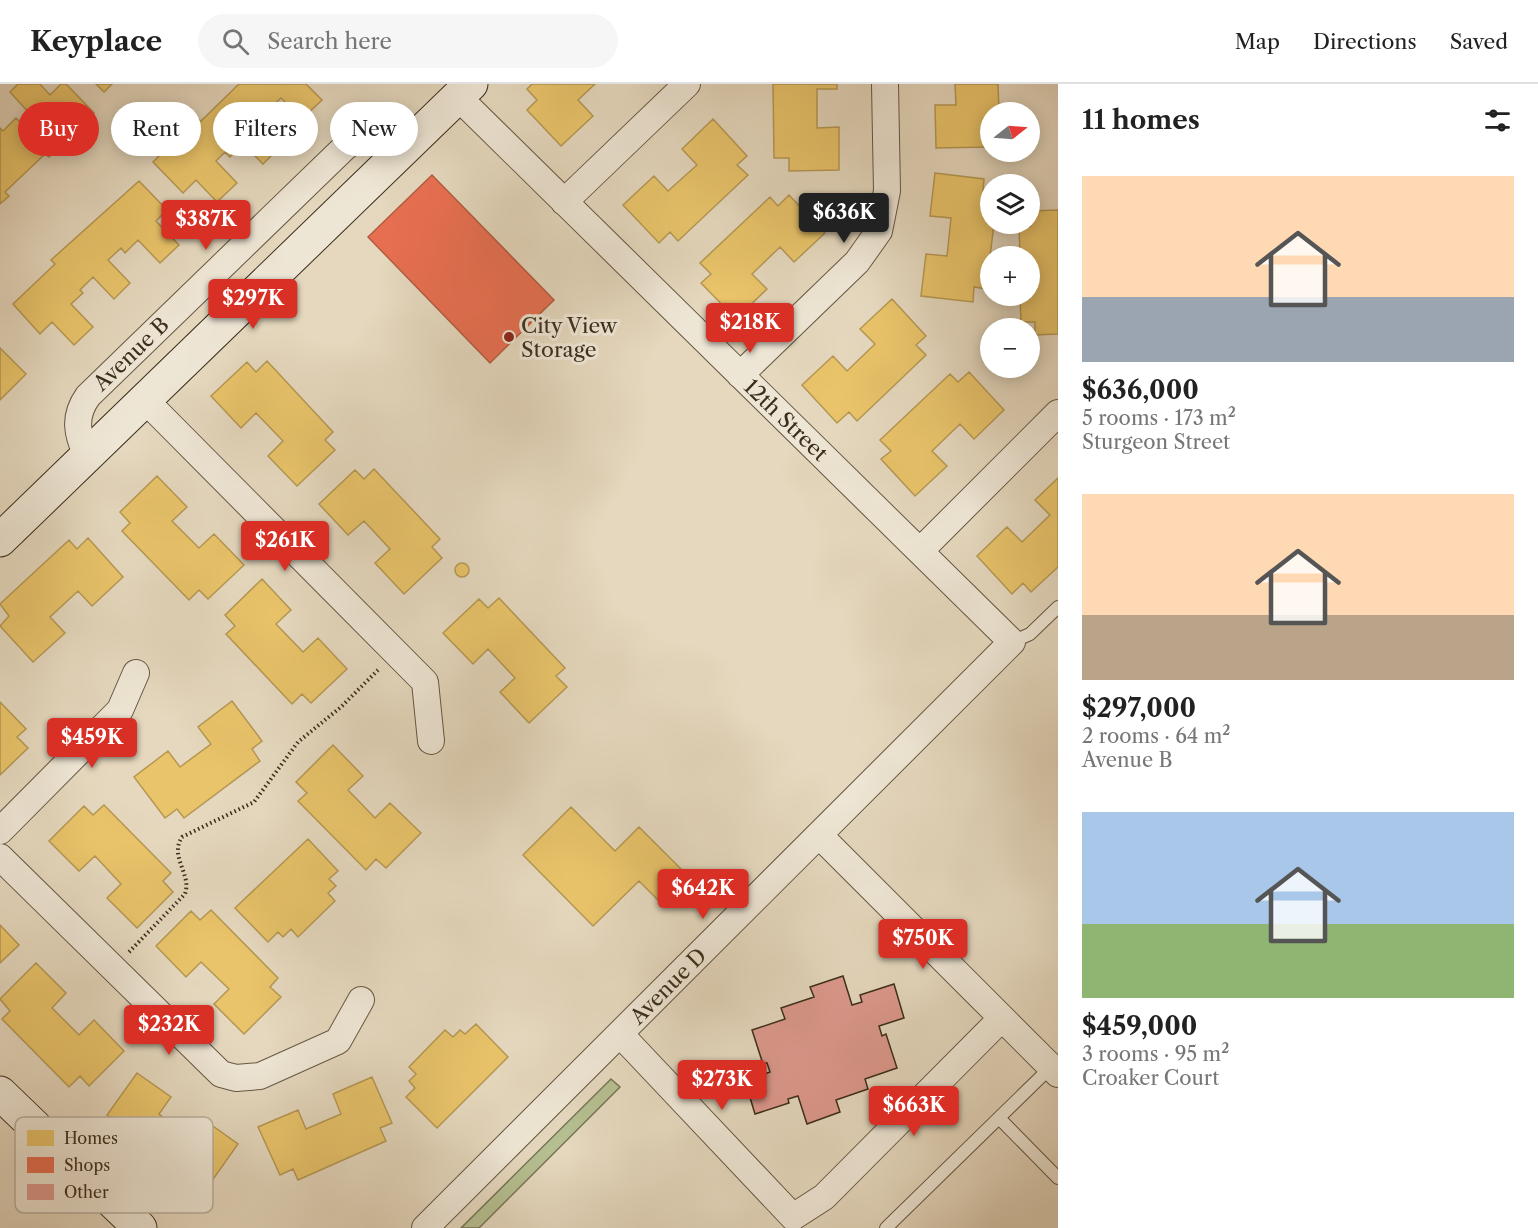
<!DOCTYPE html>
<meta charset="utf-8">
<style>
body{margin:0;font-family:"Libre Caslon Text",serif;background:#f6f6f6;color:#222;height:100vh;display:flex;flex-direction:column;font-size:22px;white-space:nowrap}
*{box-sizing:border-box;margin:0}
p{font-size:20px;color:#767676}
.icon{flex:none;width:33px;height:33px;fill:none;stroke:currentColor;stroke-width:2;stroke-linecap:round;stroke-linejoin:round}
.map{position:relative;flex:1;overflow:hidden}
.details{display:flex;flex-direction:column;background:#fff;width:480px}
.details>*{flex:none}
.hud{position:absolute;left:18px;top:18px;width:570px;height:54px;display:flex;gap:12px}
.needle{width:39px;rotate:73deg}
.controls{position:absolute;left:980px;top:18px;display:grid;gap:12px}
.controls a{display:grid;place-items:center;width:60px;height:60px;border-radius:50%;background:#fff;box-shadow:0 3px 15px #0003;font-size:30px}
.price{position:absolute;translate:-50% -51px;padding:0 14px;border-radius:6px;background:#d93025;color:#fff;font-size:20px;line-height:39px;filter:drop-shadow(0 2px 3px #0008)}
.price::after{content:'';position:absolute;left:50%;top:36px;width:18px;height:14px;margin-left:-9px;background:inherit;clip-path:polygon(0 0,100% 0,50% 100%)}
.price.on{background:#222;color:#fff}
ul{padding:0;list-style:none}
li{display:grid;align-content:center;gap:12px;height:318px;padding:0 24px}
li span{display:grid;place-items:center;height:186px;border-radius:0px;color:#555}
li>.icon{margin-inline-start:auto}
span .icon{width:108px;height:108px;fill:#fffc;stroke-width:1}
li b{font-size:26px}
h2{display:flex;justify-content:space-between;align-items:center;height:72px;padding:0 24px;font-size:26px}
.tag{padding:0 21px;border-radius:27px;background:#fff;box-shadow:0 3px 15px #0003;font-size:21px;line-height:54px}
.tag.on{background:#d93025;color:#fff}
header{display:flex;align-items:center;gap:36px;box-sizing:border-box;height:84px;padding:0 30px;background:#fff;border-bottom:2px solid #e0e0e0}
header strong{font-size:28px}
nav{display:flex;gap:33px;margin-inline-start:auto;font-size:21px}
.search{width:420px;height:54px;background:#f6f6f6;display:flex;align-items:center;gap:15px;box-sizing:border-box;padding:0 21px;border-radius:33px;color:#767676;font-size:22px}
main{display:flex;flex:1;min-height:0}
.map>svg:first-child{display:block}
.green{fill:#b5bf91;stroke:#787656;stroke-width:1.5}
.homes{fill:#e9c46a;stroke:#b59753;stroke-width:1.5}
.shops{fill:#e76f51;stroke:#b35c41;stroke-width:1.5}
.building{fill:#dd998d;stroke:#3b2e1c;stroke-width:1.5}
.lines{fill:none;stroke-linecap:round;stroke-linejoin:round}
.lane-casing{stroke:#665844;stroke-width:14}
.street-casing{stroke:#665844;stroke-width:28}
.secondary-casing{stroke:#3b2e1c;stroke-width:35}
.path{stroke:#3b2e1c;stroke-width:4;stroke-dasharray:1.5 3;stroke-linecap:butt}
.lane{stroke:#eee6d5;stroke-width:12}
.street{stroke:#eee6d5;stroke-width:26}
.secondary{stroke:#eee6d5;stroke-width:33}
.poi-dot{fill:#8f2418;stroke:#eee6d5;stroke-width:2}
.labels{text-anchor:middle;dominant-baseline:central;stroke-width:6;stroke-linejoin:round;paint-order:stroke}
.poi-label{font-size:21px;fill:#3b2e1c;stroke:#eee6d5;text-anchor:start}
.street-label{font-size:21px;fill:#3b2e1c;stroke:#eee6d5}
.key{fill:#eee6d5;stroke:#b8af9e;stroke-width:1.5}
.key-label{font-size:16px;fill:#3b2e1c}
</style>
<header>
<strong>Keyplace</strong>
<div class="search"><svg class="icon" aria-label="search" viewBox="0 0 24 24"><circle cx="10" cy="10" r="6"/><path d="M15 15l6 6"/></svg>Search here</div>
<nav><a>Map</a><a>Directions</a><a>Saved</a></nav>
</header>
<main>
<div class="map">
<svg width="1058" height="1144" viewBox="0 0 1058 1144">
<rect width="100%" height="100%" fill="#e5d8be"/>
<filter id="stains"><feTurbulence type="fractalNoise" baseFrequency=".00333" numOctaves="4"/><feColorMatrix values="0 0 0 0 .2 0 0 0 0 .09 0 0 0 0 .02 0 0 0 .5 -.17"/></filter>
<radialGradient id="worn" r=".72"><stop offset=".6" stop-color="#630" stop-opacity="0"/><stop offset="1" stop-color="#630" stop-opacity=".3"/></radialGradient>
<path class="green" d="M 611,995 L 620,1003 L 479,1144 L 461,1144 Z"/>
<path class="homes" d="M 18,0 L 40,0 L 50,11 L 61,0 L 66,0 L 94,29 L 49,73 L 45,70 L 5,108 L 9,112 L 0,120 L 0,44 L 3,47 L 16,34 L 21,39 L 30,30 L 10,8 Z
M 96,0 L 112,0 L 104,8 Z
M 239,0 L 306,0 L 322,16 L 302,35 L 281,14 L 268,26 L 273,31 L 264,40 L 283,60 L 263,80 L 243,60 L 230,73 L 225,68 L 216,77 L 237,99 L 217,118 L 196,96 L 183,109 L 153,78 L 197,34 L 201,37 Z
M 532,0 L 595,0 L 578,16 L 593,32 L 561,62 L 527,26 L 537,16 L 527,5 Z
M 773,0 L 837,0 L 837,5 L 817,5 L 817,44 L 839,43 L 839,86 L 789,87 L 789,74 L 774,74 Z
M 955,0 L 998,0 L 999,28 L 990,28 L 988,63 L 936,64 L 935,21 L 956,21 Z
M 713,35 L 747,72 L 737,81 L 748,91 L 678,157 L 670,148 L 659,159 L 623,121 L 654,92 L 668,107 L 697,81 L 682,65 Z
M 935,89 L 984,95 L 983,108 L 990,109 L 990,140 L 994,140 L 986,205 L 974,203 L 973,218 L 921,212 L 926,170 L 947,172 L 951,134 L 930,132 Z
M 139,97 L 167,126 L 156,137 L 179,161 L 160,179 L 138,156 L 125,169 L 121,164 L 108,176 L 130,199 L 114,215 L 93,193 L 80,206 L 83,209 L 71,220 L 93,243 L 74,261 L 52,238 L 40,250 L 13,220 L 55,180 L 51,176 Z
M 789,111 L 825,149 L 794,178 L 780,163 L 752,190 L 767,205 L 736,235 L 701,199 L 711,190 L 700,179 L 770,113 L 778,122 Z
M 1058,126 L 1058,250 L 1035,251 L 1035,238 L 1021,238 L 1020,212 L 1029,212 L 1029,172 L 1020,172 L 1019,142 L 1031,142 L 1031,127 Z
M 892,215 L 926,252 L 916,261 L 926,271 L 857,337 L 849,328 L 837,339 L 802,301 L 833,272 L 847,287 L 875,260 L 860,245 Z
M 0,264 L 26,290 L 0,316 Z
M 267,277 L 333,348 L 325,356 L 335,366 L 297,402 L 268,372 L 283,357 L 256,329 L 241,344 L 211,312 L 247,278 L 256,288 Z
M 969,288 L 1004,326 L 974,355 L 960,340 L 932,367 L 947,382 L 915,412 L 881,375 L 891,367 L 880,356 L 950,290 L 958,298 Z
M 374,385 L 440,455 L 432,463 L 442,474 L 404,510 L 375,479 L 390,465 L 364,437 L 348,451 L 319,420 L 355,386 L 364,395 Z
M 157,392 L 187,423 L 172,437 L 199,464 L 214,450 L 244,481 L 208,515 L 199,506 L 189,516 L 122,447 L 130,439 L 120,428 Z
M 1058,394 L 1058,483 L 1031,508 L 1023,499 L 1012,510 L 977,472 L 1007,443 L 1022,458 L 1050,431 L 1035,416 Z
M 88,454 L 123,493 L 92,522 L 78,507 L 50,533 L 65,549 L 33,578 L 0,542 L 9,532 L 0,520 L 69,456 L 77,465 Z
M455 486a7 7 0 1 1 14 0a7 7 0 1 1-14 0Z
M 262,495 L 291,526 L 276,540 L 303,568 L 318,554 L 347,585 L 311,619 L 302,610 L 292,620 L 226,550 L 235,542 L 225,531 Z
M 499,514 L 565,584 L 556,592 L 567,603 L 529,639 L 500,608 L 515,594 L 488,565 L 473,580 L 443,549 L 479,515 L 488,524 Z
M 232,617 L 262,657 L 252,665 L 260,677 L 184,734 L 177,725 L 165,734 L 134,693 L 168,667 L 180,683 L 211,660 L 198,643 Z
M 0,618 L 26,645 L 17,653 L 28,664 L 0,691 Z
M 333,661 L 363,692 L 348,706 L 375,734 L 390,719 L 421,749 L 386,784 L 376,775 L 366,786 L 298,717 L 307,709 L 296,698 Z
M 104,721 L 171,789 L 163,797 L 173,808 L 137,844 L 107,814 L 121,800 L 95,772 L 79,787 L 49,757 L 84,722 L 93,731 Z
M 571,723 L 615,767 L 639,743 L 688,792 L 661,819 L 639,797 L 593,842 L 523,771 Z
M 308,755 L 338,787 L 329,795 L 336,802 L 328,809 L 335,817 L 298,853 L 291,845 L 283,853 L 278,848 L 268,858 L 235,824 Z
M 211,826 L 278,894 L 270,903 L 281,913 L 244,950 L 214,920 L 229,905 L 201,878 L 186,893 L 156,862 L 191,827 L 200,836 Z
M 0,841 L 19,861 L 0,879 Z
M 36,879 L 66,909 L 52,924 L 79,951 L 94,936 L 124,967 L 89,1002 L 80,992 L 69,1003 L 2,935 L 10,927 L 0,915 Z
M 476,940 L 508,973 L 437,1044 L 406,1013 L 415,1004 L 409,997 L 416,990 L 409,983 L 445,946 L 453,953 L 460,946 L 465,950 Z
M 137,989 L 171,1013 L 159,1030 L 190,1053 L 203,1035 L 238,1060 L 209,1101 L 199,1093 L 190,1105 L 112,1049 L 119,1040 L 107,1031 Z
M 372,993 L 392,1039 L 380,1044 L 386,1057 L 298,1096 L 293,1085 L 280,1091 L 258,1043 L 298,1026 L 306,1045 L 341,1030 L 333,1010 Z"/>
<path class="shops" d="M 432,91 L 554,216 L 490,279 L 368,153 Z"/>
<path class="building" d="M 843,892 L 852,921 L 862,918 L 860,911 L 894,900 L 904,934 L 879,942 L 882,952 L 886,950 L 897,984 L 865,995 L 868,1005 L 836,1016 L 840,1028 L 807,1040 L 798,1012 L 788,1015 L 789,1019 L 755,1030 L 745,997 L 770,988 L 767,979 L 763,980 L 752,946 L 785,935 L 781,924 L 814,913 L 810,903 Z"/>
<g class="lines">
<defs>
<path id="lane" d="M 1012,558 L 1030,550 L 1058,523
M 999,1034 L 1058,1094
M 886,1144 L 1051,983"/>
<path id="street" d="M 564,118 L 687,0
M 740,291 L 857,178 L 879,147 L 887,107 L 885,0
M 145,316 L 425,598 L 431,657
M 87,372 C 77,350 73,333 88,312 L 344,64 C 368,43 388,40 417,52
M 920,467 L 1058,329
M 0,747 L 120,626 L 136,589
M 819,751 L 1058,990
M 0,773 L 221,990 L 236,994 L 260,992 L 338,957 L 361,916
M 620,950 L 793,1133 L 824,1113 L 1002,934
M 425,1144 L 1012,558 L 458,13"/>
<path id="secondary" d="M 0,456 L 471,0
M 0,1009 L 140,1144"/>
</defs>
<use href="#lane" class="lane-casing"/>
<use href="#street" class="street-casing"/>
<use href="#secondary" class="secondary-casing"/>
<path class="path" d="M 129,868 L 185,810 C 192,790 169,773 182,753 L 254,718 L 298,658 L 341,623 L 378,586"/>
<use href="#lane" class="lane"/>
<use href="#street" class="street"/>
<use href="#secondary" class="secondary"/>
</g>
<circle class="poi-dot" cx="509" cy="253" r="6"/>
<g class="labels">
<g class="poi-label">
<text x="521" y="241">City View<tspan x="521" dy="24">Storage</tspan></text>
</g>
<g class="street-label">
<text transform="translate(131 270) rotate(-44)">Avenue B</text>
<text transform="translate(786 336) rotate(44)">12th Street</text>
<text transform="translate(668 902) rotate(-45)">Avenue D</text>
</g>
</g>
<rect x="15" y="1033" width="198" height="96" rx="9" class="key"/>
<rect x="27" y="1046" width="27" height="16" fill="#e9c46a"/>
<rect x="27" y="1073" width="27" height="16" fill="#e76f51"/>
<rect x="27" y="1100" width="27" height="16" fill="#dd998d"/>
<g class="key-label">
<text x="64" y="1060">Homes</text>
<text x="64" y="1087">Shops</text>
<text x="64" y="1114">Other</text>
</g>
<rect width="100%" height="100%" filter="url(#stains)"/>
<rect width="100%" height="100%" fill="url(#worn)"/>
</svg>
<div class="controls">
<a><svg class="needle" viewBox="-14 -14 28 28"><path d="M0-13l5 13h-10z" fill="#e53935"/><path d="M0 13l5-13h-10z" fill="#767676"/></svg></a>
<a><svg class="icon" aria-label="layers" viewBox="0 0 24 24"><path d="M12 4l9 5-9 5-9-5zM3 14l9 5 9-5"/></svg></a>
<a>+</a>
<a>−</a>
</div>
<b class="price on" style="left:844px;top:160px">$636K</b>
<b class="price" style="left:206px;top:167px">$387K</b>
<b class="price" style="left:253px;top:246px">$297K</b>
<b class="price" style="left:750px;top:270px">$218K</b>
<b class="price" style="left:285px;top:488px">$261K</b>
<b class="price" style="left:92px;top:685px">$459K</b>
<b class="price" style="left:703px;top:836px">$642K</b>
<b class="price" style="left:923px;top:886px">$750K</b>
<b class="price" style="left:169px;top:972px">$232K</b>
<b class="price" style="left:722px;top:1027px">$273K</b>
<b class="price" style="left:914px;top:1053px">$663K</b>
<div class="hud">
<a class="tag on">Buy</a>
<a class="tag">Rent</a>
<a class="tag">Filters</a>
<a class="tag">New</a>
</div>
</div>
<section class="details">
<h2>11 homes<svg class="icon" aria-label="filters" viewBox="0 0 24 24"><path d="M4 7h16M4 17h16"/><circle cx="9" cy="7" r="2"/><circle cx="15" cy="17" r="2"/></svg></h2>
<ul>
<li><span style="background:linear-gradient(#ffd9b3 65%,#9aa5b1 0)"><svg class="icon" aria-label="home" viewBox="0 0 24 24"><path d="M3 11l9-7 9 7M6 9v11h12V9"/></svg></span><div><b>$636,000</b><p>5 rooms · 173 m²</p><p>Sturgeon Street</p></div></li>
<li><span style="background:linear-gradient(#ffd9b3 65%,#b9a48a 0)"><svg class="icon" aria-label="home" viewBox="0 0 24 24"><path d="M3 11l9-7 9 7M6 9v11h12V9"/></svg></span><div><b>$297,000</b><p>2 rooms · 64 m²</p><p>Avenue B</p></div></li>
<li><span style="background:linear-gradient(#a9c7e8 60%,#8fb573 0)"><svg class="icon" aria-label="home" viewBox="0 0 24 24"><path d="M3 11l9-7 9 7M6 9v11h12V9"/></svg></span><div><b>$459,000</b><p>3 rooms · 95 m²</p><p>Croaker Court</p></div></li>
</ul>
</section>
</main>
